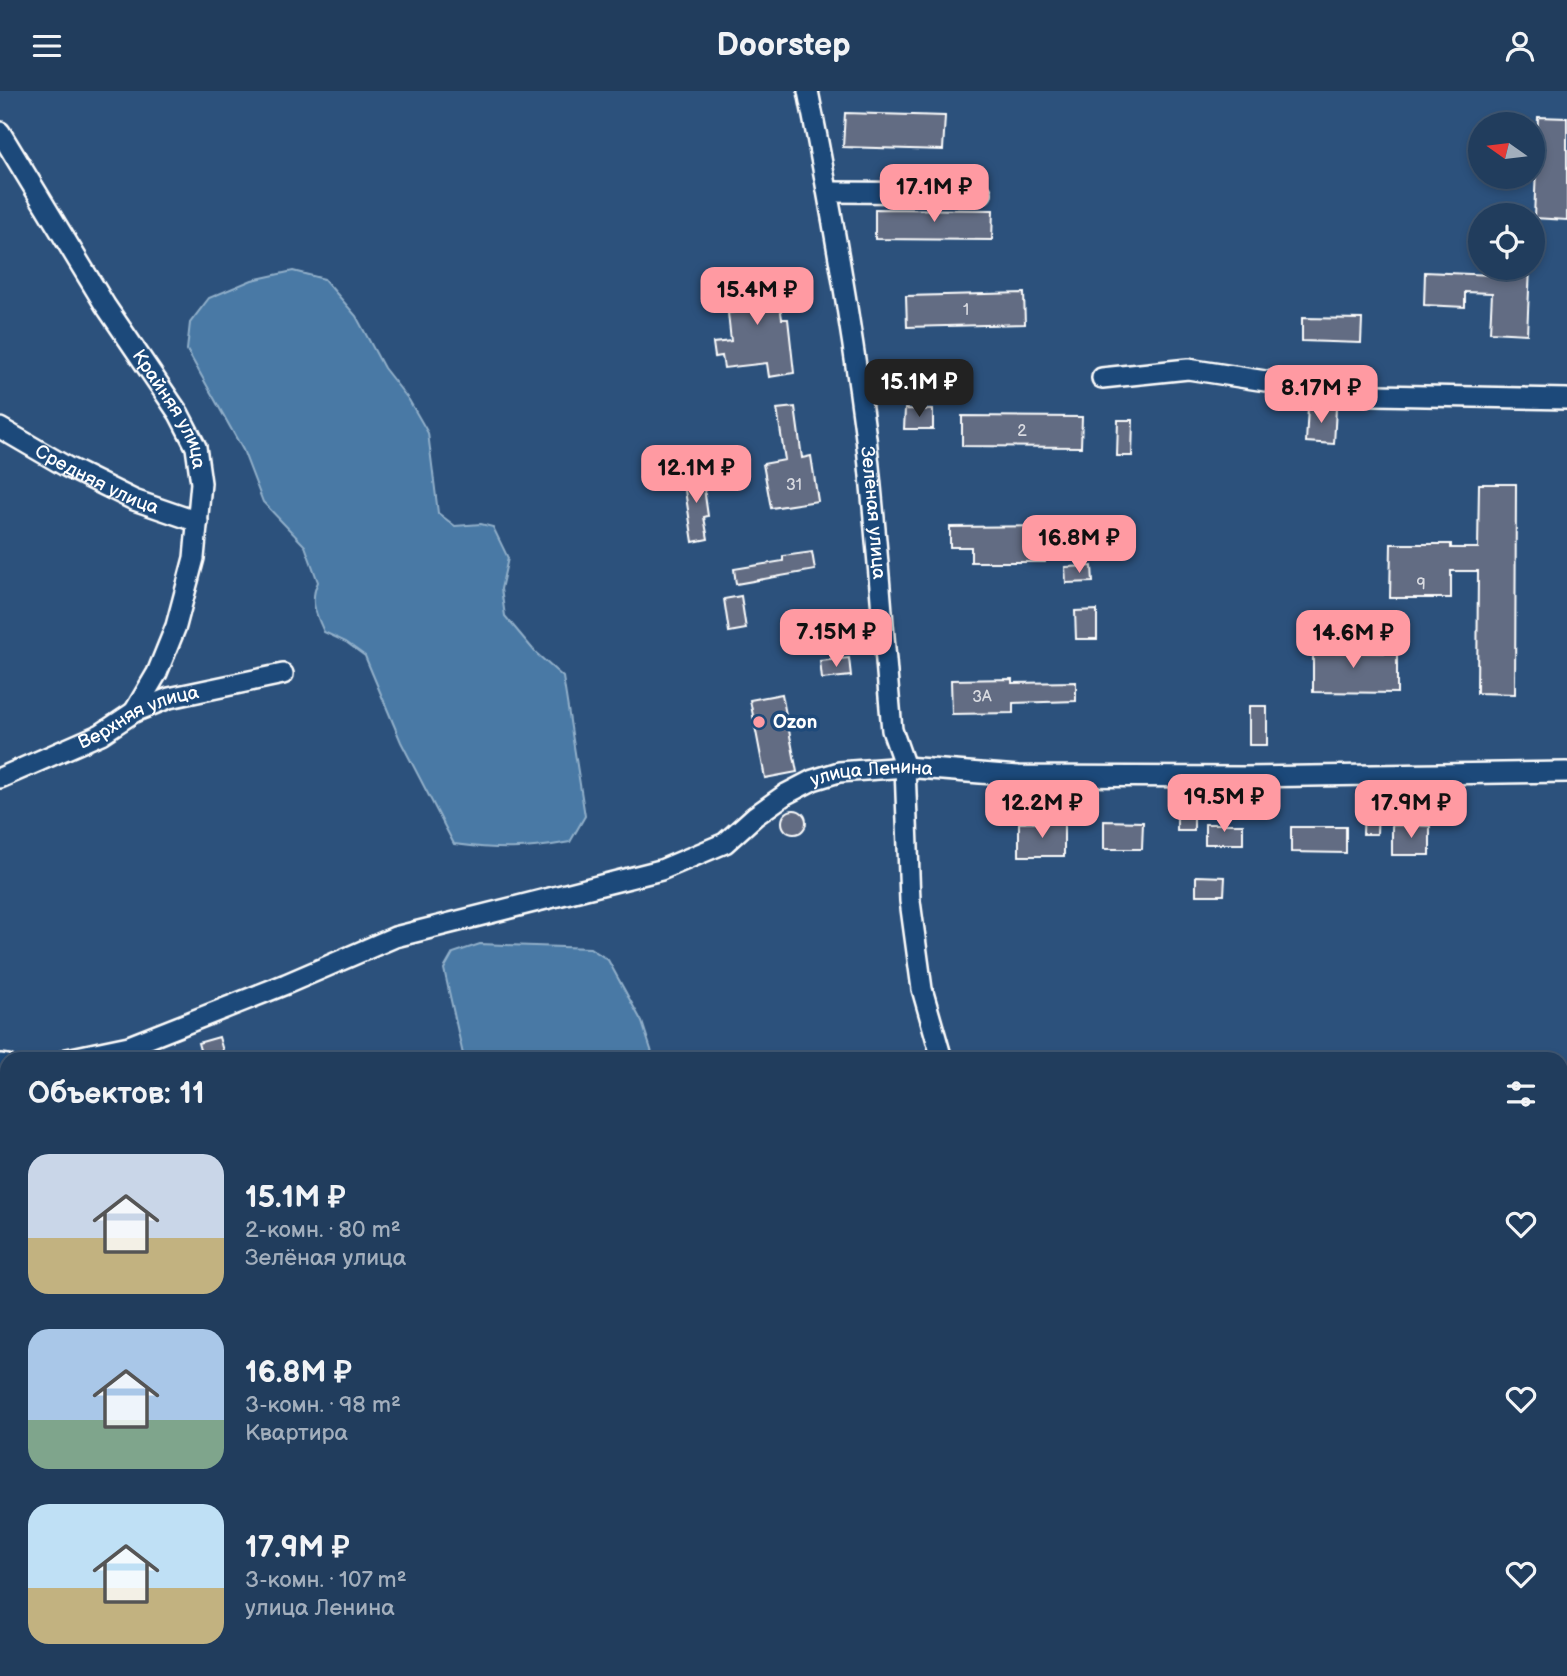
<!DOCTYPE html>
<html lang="ru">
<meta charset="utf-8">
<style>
body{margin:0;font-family:"Balsamiq Sans",sans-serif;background:#294463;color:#f1f3f6;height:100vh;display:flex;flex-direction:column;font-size:26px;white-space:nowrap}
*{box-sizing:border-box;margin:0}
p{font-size:23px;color:#a2aebc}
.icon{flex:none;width:38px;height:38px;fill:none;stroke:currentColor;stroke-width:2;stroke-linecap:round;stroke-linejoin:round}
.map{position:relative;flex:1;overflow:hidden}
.side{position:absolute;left:0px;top:961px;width:1568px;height:625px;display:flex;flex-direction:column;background:#213d5d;border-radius:21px 21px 0 0;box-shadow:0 4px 10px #0003,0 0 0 2px #3e5672}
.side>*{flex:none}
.needle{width:46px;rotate:284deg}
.controls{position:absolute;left:1468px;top:21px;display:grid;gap:14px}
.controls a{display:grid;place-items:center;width:77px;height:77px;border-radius:50%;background:#213d5d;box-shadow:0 4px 10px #0003,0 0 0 2px #3e5672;font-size:35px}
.price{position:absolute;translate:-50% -60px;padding:0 16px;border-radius:14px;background:#ff9aa2;color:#111;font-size:23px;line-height:46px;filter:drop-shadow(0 2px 4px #0008)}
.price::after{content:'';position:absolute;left:50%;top:42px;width:21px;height:16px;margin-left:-10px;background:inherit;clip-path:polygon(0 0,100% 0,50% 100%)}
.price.on{background:#222;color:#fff}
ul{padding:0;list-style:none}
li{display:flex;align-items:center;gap:21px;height:175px;padding:0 28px}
li span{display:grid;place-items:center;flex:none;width:196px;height:140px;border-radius:21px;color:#555}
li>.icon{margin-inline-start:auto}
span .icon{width:84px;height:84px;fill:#fffc;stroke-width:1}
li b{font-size:30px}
h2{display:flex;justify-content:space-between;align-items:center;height:84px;padding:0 28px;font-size:30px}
header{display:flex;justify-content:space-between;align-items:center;height:91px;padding:0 28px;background:#213d5d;font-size:32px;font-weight:800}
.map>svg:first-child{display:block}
.green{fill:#587b80;stroke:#acbdc0;stroke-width:2}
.water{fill:#4879a5;stroke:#91afc9;stroke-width:2}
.building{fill:#626c83;stroke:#fff;stroke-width:2}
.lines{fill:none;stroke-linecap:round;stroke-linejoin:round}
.minor-casing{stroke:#fff;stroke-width:24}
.minor{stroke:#1f4a7a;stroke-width:19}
.poi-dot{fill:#ff9aa2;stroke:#1f4a7a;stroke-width:2.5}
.labels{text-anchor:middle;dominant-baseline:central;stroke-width:7;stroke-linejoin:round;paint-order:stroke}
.number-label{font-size:16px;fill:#d8dae0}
.street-label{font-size:19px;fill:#fff;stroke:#1f4a7a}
.poi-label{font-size:19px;font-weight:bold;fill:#fff;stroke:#1f4a7a;text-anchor:start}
</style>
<header><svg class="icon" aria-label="menu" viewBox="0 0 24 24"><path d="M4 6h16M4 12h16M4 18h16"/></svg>Doorstep<svg class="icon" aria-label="person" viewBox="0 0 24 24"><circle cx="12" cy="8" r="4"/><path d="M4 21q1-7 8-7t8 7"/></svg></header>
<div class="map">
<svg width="1567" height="1585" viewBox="0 0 1567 1585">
<rect width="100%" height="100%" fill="#2c517c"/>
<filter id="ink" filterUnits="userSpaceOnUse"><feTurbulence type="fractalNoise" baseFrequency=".0143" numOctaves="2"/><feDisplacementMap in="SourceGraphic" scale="14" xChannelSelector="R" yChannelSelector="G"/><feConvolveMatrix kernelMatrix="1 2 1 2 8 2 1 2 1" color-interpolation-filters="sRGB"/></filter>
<g filter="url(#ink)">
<path class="green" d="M 23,1579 L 23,1578 L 384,1579 L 380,1585 L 20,1585 Z"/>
<path class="water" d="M 293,180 L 324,188 L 356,225 L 384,277 L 409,309 L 428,342 L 438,422 L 455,435 L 481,433 L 493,436 L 508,467 L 501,498 L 505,525 L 536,562 L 563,586 L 585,725 L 570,751 C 527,759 497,759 454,753 L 401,651 L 365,565 L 346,551 L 324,541 C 316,523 309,510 318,491 L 305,455 L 263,411 L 243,359 L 187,259 L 190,232 L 209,207 L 252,189 Z
M 480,853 L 590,857 L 608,869 L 642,931 L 654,968 L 464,968 L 444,878 L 453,862 Z
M 935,1579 L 944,1585 L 796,1585 L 793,1579 Z"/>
<path class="building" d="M 845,22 L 945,25 L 943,59 L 843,56 Z
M 1538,26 L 1567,27 L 1567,129 L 1534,127 Z
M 875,118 L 993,119 L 992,149 L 875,148 Z
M 1493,177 L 1530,177 L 1527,243 L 1490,241 L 1492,202 L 1465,201 L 1465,216 L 1424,214 L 1425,181 L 1493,184 Z
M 775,180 L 782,228 L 788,228 L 794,282 L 769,286 L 767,272 L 724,277 L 722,265 L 715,266 L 713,252 L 731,250 L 728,222 L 736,221 L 731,187 Z
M 1024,202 L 1025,233 L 907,236 L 906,205 Z
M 1302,227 L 1362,228 L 1361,252 L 1302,250 Z
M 795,316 L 802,367 L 811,365 L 818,410 L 771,417 L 763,373 L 785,369 L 777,318 Z
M 1308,316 L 1336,317 L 1334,353 L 1306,351 Z
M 905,318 L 933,319 L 933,338 L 904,338 Z
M 962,325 L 1082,326 L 1081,356 L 962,355 Z
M 1118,329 L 1133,329 L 1132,365 L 1117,365 Z
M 696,378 L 699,398 L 704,397 L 708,425 L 704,426 L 708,448 L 693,451 L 682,380 Z
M 1479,393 L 1516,393 L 1515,603 L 1477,602 L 1478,480 L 1451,480 L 1451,507 L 1390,507 L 1391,453 L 1451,453 L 1451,457 L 1478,457 Z
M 1045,435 L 1045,471 L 971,471 L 971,456 L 950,456 L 950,436 Z
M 812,461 L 815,479 L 736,493 L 734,478 L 783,470 L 783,465 Z
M 1092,475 L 1093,491 L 1066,492 L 1065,476 Z
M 741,505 L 746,538 L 729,541 L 724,508 Z
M 1097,519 L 1097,548 L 1076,548 L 1075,520 Z
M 1313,547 L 1332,547 L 1331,561 L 1397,562 L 1397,602 L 1313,601 Z
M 849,567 L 851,585 L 822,588 L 820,570 Z
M 1012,588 L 1012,592 L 1076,591 L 1076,610 L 1013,612 L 1013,622 L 952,623 L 951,589 Z
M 782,603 L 797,681 L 765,687 L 750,609 Z
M 1249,615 L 1267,615 L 1267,654 L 1249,654 Z
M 1442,715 L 1458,715 L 1457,733 L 1442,733 Z
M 1364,716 L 1378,716 L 1377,743 L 1363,743 Z
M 1177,717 L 1194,717 L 1194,740 L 1177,740 Z
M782 731a12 12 0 1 1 24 0a12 12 0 1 1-24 0Z
M 1104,730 L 1143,731 L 1142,758 L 1104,758 Z
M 1019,732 L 1064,732 L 1064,765 L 1019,765 Z
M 1205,733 L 1243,733 L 1243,753 L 1205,753 Z
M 1392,734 L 1430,735 L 1430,764 L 1392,764 Z
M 1291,736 L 1346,736 L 1346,762 L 1291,761 Z
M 1196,785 L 1225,786 L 1224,804 L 1196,804 Z
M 219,946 L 223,960 L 202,966 L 198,952 Z"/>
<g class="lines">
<defs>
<g id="minor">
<path id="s1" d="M 808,0 C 831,115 851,231 866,347 C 877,444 883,542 892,639 L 905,676 L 910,810 L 922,898 L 942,968"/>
<path id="s2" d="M 0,41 L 105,214 L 179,323 L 196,356 L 201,392 L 194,467 L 176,535 L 157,582 L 134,621"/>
<path d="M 828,101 L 981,102"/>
<path d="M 1102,287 L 1188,278 L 1272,291 L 1329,303 L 1567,308"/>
<path id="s3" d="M 0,337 L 67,376 L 134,409 L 198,431"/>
<path id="s4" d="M 0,687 L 101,643 L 134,621 L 169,607 L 283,583"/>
<path id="s5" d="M 67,968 L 129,955 L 286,893 L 395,846 L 661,779 L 725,752 L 755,725 L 786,703 L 813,689 L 839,681 L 905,676 L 1018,685 L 1244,686 L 1567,681"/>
<path d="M 0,973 L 7,974"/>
<path d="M 1561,1052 L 1567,1053"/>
<path d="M 0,1368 L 7,1350"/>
<path d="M 1561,1544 L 1567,1544"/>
<path d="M 990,1578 L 995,1585"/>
<path d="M 1266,1578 L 1269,1585"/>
<path d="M 1182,1585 L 1196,1578"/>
</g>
</defs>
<use href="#minor" class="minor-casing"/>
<use href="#minor" class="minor"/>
</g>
</g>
<circle class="poi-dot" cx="759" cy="631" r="7"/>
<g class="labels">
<g class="number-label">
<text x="966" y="219">1</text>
<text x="1022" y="340">2</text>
<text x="794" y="394">31</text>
<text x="1421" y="493">9</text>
<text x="982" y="606">3А</text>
</g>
<g class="street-label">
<text stroke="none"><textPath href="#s2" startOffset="326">Крайняя улица</textPath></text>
<text stroke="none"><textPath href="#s3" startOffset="110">Средняя улица</textPath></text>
<text stroke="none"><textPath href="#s1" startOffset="427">Зелёная улица</textPath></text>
<text stroke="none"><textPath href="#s4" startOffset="152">Верхняя улица</textPath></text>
<text stroke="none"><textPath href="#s5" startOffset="863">улица Ленина</textPath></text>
</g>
<g class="poi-label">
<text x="773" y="631">Ozon</text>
</g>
</g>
</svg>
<div class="controls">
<a><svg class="needle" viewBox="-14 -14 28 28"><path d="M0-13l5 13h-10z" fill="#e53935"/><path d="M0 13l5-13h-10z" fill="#a2aebc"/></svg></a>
<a><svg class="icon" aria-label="locate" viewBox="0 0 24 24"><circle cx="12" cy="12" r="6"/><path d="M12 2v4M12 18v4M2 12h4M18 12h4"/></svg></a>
</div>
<b class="price" style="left:934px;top:133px">17.1M ₽</b>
<b class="price" style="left:757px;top:236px">15.4M ₽</b>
<b class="price on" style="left:919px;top:328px">15.1M ₽</b>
<b class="price" style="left:1321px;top:334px">8.17M ₽</b>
<b class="price" style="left:696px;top:414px">12.1M ₽</b>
<b class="price" style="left:1079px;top:484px">16.8M ₽</b>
<b class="price" style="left:836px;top:578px">7.15M ₽</b>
<b class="price" style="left:1353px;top:579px">14.6M ₽</b>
<b class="price" style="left:1224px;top:743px">19.5M ₽</b>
<b class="price" style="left:1042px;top:749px">12.2M ₽</b>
<b class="price" style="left:1411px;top:749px">17.9M ₽</b>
<section class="side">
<h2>Объектов: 11<svg class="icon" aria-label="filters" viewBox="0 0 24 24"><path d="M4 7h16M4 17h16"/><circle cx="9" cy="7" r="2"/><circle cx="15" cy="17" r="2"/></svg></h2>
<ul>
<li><span style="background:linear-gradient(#c9d6e8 60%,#c2b280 0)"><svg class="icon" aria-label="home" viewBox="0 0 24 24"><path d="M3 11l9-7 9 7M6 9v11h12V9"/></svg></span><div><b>15.1M ₽</b><p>2-комн. · 80 m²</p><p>Зелёная улица</p></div><svg class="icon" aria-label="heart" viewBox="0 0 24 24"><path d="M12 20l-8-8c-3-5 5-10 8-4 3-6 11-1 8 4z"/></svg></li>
<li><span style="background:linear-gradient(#a9c7e8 65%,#7fa58c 0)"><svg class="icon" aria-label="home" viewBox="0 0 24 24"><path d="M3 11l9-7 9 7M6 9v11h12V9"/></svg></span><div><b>16.8M ₽</b><p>3-комн. · 98 m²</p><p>Квартира</p></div><svg class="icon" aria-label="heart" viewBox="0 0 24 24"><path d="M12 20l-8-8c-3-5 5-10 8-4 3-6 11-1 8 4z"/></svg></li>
<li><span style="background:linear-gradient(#bfe0f5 60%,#c2b280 0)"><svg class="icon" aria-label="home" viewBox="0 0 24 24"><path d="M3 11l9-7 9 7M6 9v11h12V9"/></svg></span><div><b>17.9M ₽</b><p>3-комн. · 107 m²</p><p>улица Ленина</p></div><svg class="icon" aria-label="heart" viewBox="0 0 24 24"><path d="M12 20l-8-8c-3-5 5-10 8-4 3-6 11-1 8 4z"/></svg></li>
</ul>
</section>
</div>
